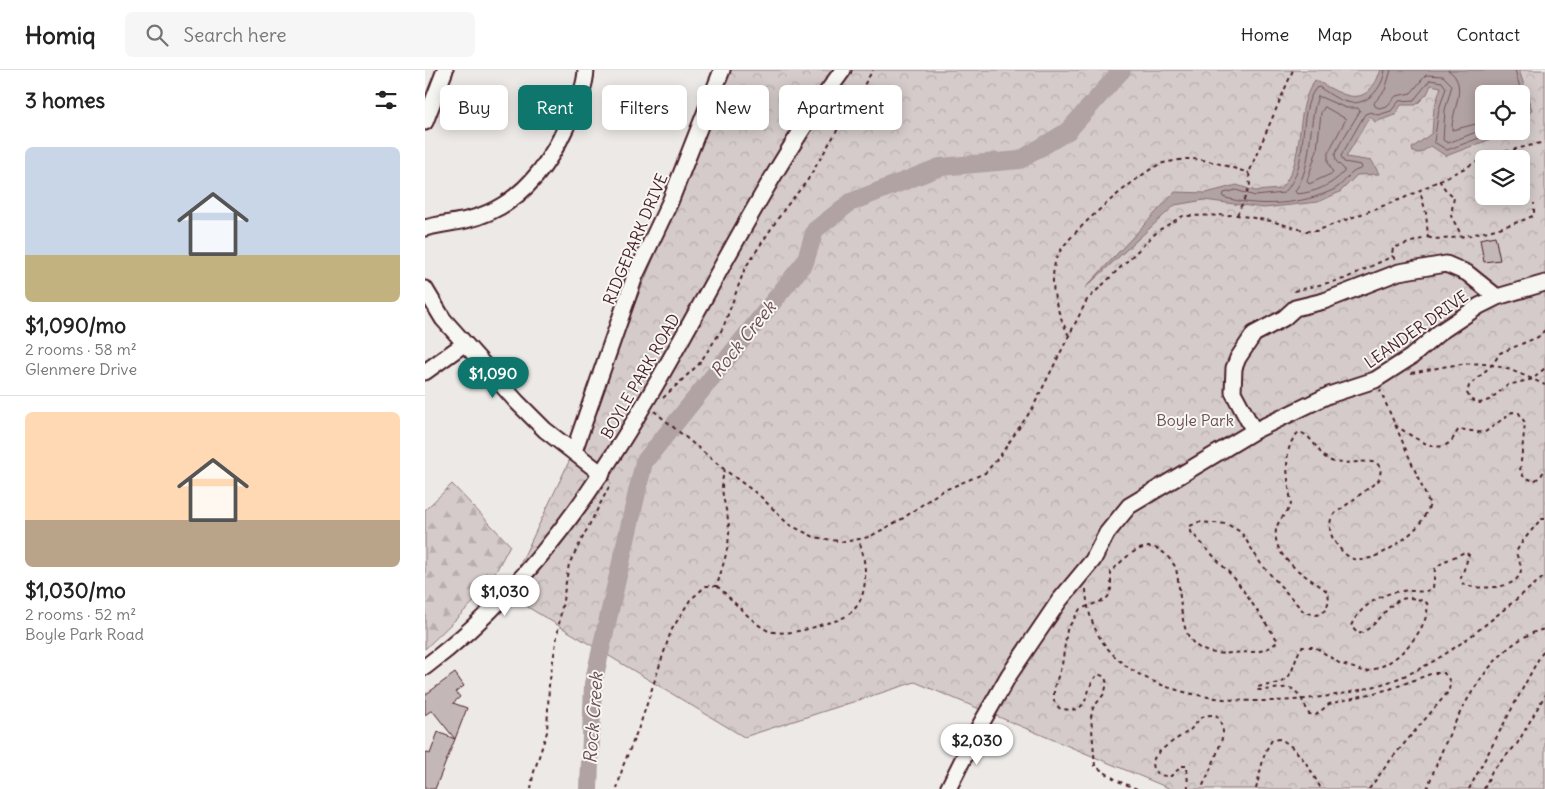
<!DOCTYPE html>
<meta charset="utf-8">
<style>
body{margin:0;font-family:Delius,sans-serif;background:#f6f6f6;color:#222;height:100vh;display:flex;flex-direction:column;font-size:19px;white-space:nowrap}
*{box-sizing:border-box;margin:0}
p{font-size:16px;color:#767676}
.icon{flex:none;width:28px;height:28px;fill:none;stroke:currentColor;stroke-width:2;stroke-linecap:round;stroke-linejoin:round}
.map{position:relative;flex:1;overflow:hidden}
.sheet{display:flex;flex-direction:column;background:#fff;width:425px}
.sheet>*{flex:none}
.guide{position:absolute;left:15px;top:15px;width:475px;height:45px;display:flex;gap:10px}
.controls{position:absolute;left:1050px;top:15px;display:grid;gap:10px}
.controls a{display:grid;place-items:center;width:55px;height:55px;border-radius:8px;background:#fff;box-shadow:0 2px 12px #0003;font-size:25px}
.price{position:absolute;translate:-50% -42px;padding:0 11px;border-radius:18px;background:#fff;color:#222;font-size:16px;line-height:32px;filter:drop-shadow(0 1px 2px #0008)}
.price::after{content:'';position:absolute;left:50%;top:30px;width:15px;height:11px;margin-left:-8px;background:inherit;clip-path:polygon(0 0,100% 0,50% 100%)}
.price.on{background:#0f766e;color:#fff}
ul{padding:0;list-style:none}
li{display:grid;align-content:center;gap:10px;height:265px;padding:0 25px}
li+li{border-top:1px solid #e0e0e0}
li span{display:grid;place-items:center;height:155px;border-radius:8px;color:#555}
li>.icon{margin-inline-start:auto}
span .icon{width:90px;height:90px;fill:#fffc;stroke-width:1}
li b{font-size:21px}
h2{display:flex;justify-content:space-between;align-items:center;height:60px;padding:0 25px;font-size:21px}
.pill{padding:0 18px;border-radius:8px;background:#fff;box-shadow:0 2px 12px #0003;font-size:18px;line-height:45px}
.pill.on{background:#0f766e;color:#fff}
header{display:flex;align-items:center;gap:30px;box-sizing:border-box;height:70px;padding:0 25px;background:#fff;border-bottom:1px solid #e0e0e0}
header strong{font-size:24px}
nav{display:flex;gap:28px;margin-inline-start:auto;font-size:18px}
.search{width:350px;height:45px;background:#f6f6f6;display:flex;align-items:center;gap:12px;box-sizing:border-box;padding:0 18px;border-radius:8px;color:#767676;font-size:19px}
main{display:flex;flex:1;min-height:0}
.map>svg:first-child{display:block}
.forest{fill:url(#forest-firs);stroke:#8f757a}
.park{fill:url(#park-crowns);stroke:#8f757a;fill-rule:evenodd}
.water{fill:#b1a2a3;stroke:#886e73}
.lines{fill:none;stroke-linecap:round;stroke-linejoin:round}
.shore{stroke:#73535b;stroke-width:1}
.river{stroke:#b1a2a3;stroke-width:18}
.building{fill:#c4b7b7;stroke:#4a1f2b}
.minor-casing{stroke:#4a1f2b;stroke-width:19}
.path{stroke:#4a1f2b;stroke-width:2;stroke-dasharray:4 4;stroke-linecap:butt}
.minor{stroke:#f6f6f2;stroke-width:15}
.labels{text-anchor:middle;dominant-baseline:central;stroke-width:4;stroke-linejoin:round;paint-order:stroke}
.street-label{font-size:16px;fill:#4a1f2b;stroke:#f6f6f2}
.park-label{font-size:16px;fill:#6c4a53;stroke:#f6f6f2}
.water-label{font-size:18px;font-style:italic;fill:#6e4d55;stroke:#f6f6f2}
</style>
<header>
<strong>Homiq</strong>
<div class="search"><svg class="icon" aria-label="search" viewBox="0 0 24 24"><circle cx="10" cy="10" r="6"/><path d="M15 15l6 6"/></svg>Search here</div>
<nav><a>Home</a><a>Map</a><a>About</a><a>Contact</a></nav>
</header>
<main>
<section class="sheet">
<h2>3 homes<svg class="icon" aria-label="filters" viewBox="0 0 24 24"><path d="M4 7h16M4 17h16"/><circle cx="9" cy="7" r="2"/><circle cx="15" cy="17" r="2"/></svg></h2>
<ul>
<li><span style="background:linear-gradient(#c9d6e8 70%,#c2b280 0)"><svg class="icon" aria-label="home" viewBox="0 0 24 24"><path d="M3 11l9-7 9 7M6 9v11h12V9"/></svg></span><div><b>$1,090/mo</b><p>2 rooms · 58 m²</p><p>Glenmere Drive</p></div></li>
<li><span style="background:linear-gradient(#ffd9b3 70%,#b9a48a 0)"><svg class="icon" aria-label="home" viewBox="0 0 24 24"><path d="M3 11l9-7 9 7M6 9v11h12V9"/></svg></span><div><b>$1,030/mo</b><p>2 rooms · 52 m²</p><p>Boyle Park Road</p></div></li>
</ul>
</section>
<div class="map">
<svg width="1120" height="719" viewBox="0 0 1120 719">
<defs>
<pattern id="forest-firs" width="22" height="20" patternUnits="userSpaceOnUse" patternTransform="scale(1.25)"><rect width="22" height="20" fill="#d4cbca"/><path d="M5 1l3.5 6h-7zM16 11l3.5 6h-7z" fill="#b8aeae"/></pattern>
<pattern id="park-crowns" width="20" height="18" patternUnits="userSpaceOnUse" patternTransform="scale(1.25)"><rect width="20" height="18" fill="#d4cbca"/><path d="M2 6a3 3 0 1 1 6 0M12 15a3 3 0 1 1 6 0" fill="none" stroke="#b8aeae"/></pattern>
</defs>
<rect width="100%" height="100%" fill="#ece9e6"/>
<filter id="ink" filterUnits="userSpaceOnUse"><feTurbulence type="fractalNoise" baseFrequency=".02" numOctaves="2"/><feDisplacementMap in="SourceGraphic" scale="10" xChannelSelector="R" yChannelSelector="G"/><feConvolveMatrix kernelMatrix="1 2 1 2 8 2 1 2 1" color-interpolation-filters="sRGB"/></filter>
<g filter="url(#ink)">
<path class="forest" d="M 27,414 L 85,475 L 61,520 L 0,579 L 0,440 Z"/>
<path class="park" d="M 306,0 L 1120,0 L 1120,719 L 746,719 L 490,612 L 319,667 L 81,524 L 149,381 ZM 1059,24 L 1096,24 L 1096,61 L 1059,61 ZM 1059,89 L 1096,89 L 1096,126 L 1059,126 Z"/>
<path class="water" d="M 956,0 L 1094,0 L 1107,40 L 1096,55 L 1096,24 L 1059,24 L 1059,61 L 1087,61 L 1021,86 L 1006,76 L 995,83 L 988,82 L 987,78 L 1007,63 L 1009,38 L 1016,17 L 1006,15 L 1002,24 L 991,35 L 976,35 L 970,45 L 950,52 L 945,46 L 921,87 L 947,91 L 954,104 L 932,105 L 915,122 L 893,132 L 839,138 L 779,130 L 750,135 L 660,218 L 750,122 L 781,123 L 812,115 L 830,121 L 855,119 C 883,90 867,41 890,10 C 920,26 940,41 956,0 Z"/>
<g class="lines">
<path class="shore" d="M 960,0 C 958,18 942,37 922,32 C 912,30 902,22 894,17 L 891,18 C 870,45 887,94 859,123 L 830,126 L 811,120 L 799,123 L 798,127 C 832,138 878,135 910,119 C 917,115 921,108 927,103 C 930,100 934,100 937,98 L 936,95 L 919,92 L 916,86 L 940,44 L 946,42 L 953,45 L 966,41 L 974,31 L 989,30 L 1005,10 L 1017,12 L 1021,18 L 1014,39 L 1009,72 L 1022,80 L 1073,61
M 966,0 L 960,20 L 949,33 L 950,36 L 954,38 L 962,36 L 971,26 L 986,23 L 1001,5 L 1018,6 L 1027,15 L 1020,40 L 1018,70 L 1023,73 L 1059,59
M 1023,0 C 1045,14 1026,40 1027,60 L 1059,52
M 1090,0 L 1101,39 L 1096,48
M 893,26 L 921,38 L 933,38 L 935,41 L 915,74 L 910,84 L 911,91 L 919,99 L 919,102 C 905,116 891,122 872,124 L 870,121 C 889,94 882,56 893,26 Z
M 900,37 L 921,49 L 903,83 L 903,92 L 908,103 L 884,114 L 882,111 L 892,80 L 896,43 Z"/>
<path class="river" d="M 164,719 L 168,614 L 219,392 L 380,192 L 390,160 L 426,132 L 515,97 L 595,90 L 643,61 L 697,0"/>
</g>
<path class="building" d="M 1070,166 L 1075,190 L 1059,192 L 1055,169 Z
M 30,603 L 39,616 L 31,622 L 35,627 L 28,633 L 42,638 L 30,669 L 7,640 L 0,645 L 0,625 Z
M 13,662 L 30,669 L 10,719 L 0,719 L 0,682 L 5,684 Z"/>
<g class="lines">
<defs>
<path id="minor" d="M 0,52 L 20,0
M 0,158 C 14,154 28,153 41,150 C 91,139 121,101 141,57 C 149,39 160,21 161,0
M 0,219 L 18,249 L 92,332 L 120,360 L 177,404
M 0,302 L 39,274
M 829,361 L 808,322 L 809,298 L 813,288 L 829,264 L 859,248 L 870,238 L 899,231 L 974,202 L 1021,194 L 1042,203 L 1072,227
M 149,381 L 210,206 L 245,132 L 297,0
M 0,597 C 201,447 274,195 418,0
M 523,719 L 553,659 L 584,605 L 634,531 L 668,490 L 682,463 L 704,436 L 829,361 L 904,325 L 950,310 L 986,287 L 1015,262 L 1054,236 L 1072,227 L 1120,213"/>
</defs>
<use href="#minor" class="minor-casing"/>
<path class="path" d="M 1014,110 L 1020,119 L 1029,127 L 1026,146 L 1037,166
M 812,145 L 825,116 L 824,103 L 830,88 L 868,0
M 1003,167 C 1018,175 1093,155 1109,145 L 1109,133
M 970,190 L 967,184 L 968,178 L 1003,167 L 1001,143 L 995,121
M 869,221 L 919,209 L 968,186
M 1120,260 L 1113,267 L 1075,283 L 1068,294 L 1044,316 L 1042,323 L 1046,330 L 1055,333 L 1064,330 L 1083,315 L 1108,309 L 1120,298
M 644,266 C 632,241 623,217 631,189 C 637,168 713,104 735,94 C 741,92 754,90 761,89 C 782,88 804,97 824,103
M 986,303 C 1049,291 1060,286 1120,315
M 238,328 L 274,294 L 298,258 L 320,198 L 360,138 L 382,111 L 448,0
M 229,341 L 300,400 L 335,426 L 363,454 L 389,467 L 419,472 L 444,467 L 477,449 L 515,422 L 560,403 L 574,387 L 607,339 L 662,230 L 734,160 L 758,146 L 812,145 L 846,151 L 881,161 L 891,161 L 979,128 L 1066,85 L 1120,72
M 970,355 C 983,363 1011,386 1025,372 C 1029,369 1031,362 1034,359 L 1059,363 L 1087,342 L 1094,343 L 1100,353 L 1095,401 L 1099,407 L 1109,411 L 1116,406 L 1120,399
M 292,516 C 304,526 331,557 344,561 C 358,565 379,561 392,556 C 401,553 413,551 421,546 C 446,531 442,494 434,470
M 661,519 C 666,655 891,644 979,606 C 1033,583 1074,542 1120,506
M 106,719 L 108,705 L 122,662 L 124,615 L 144,494 L 186,413
M 192,719 L 198,696 L 216,652 L 246,561 L 265,530 L 281,516 L 292,516 C 297,497 305,477 304,458 C 303,438 292,420 300,400
M 712,719 L 693,711 L 670,696 L 666,647 L 668,638 L 679,624 L 682,614 L 680,607 L 673,604 C 657,620 668,647 634,638 L 629,631 L 629,618 L 637,595 L 642,560 L 655,539 L 677,531 L 683,527 L 686,519 L 686,502 C 701,486 723,464 743,487 C 746,491 750,495 751,499 C 760,539 748,589 807,583 C 827,581 838,585 853,571 L 811,510 L 766,462 L 765,456 L 774,452 L 802,454 L 816,462 L 836,494 L 852,512 L 879,542 L 892,545 L 901,540 L 904,530 L 903,522 C 883,506 847,490 851,460 C 853,448 863,444 866,434 C 864,412 855,378 874,362 C 890,366 893,388 909,392 C 923,395 938,389 952,393 L 956,399 L 954,410 L 907,446 C 903,458 905,465 912,475 C 917,482 925,490 934,490 C 952,490 979,471 991,458 C 997,452 1001,443 1005,435 L 955,320
M 763,719 L 762,696 L 757,696 L 746,706 C 739,706 733,706 729,700 C 719,685 755,668 765,660 C 769,656 774,649 779,646 C 782,645 787,645 791,645 C 795,650 798,656 798,663 C 797,674 782,708 776,719
M 831,719 L 840,682 L 847,670 L 856,669 C 876,682 885,698 896,719
M 944,719 L 967,688 L 1024,621 L 1025,611 L 1019,603 L 1008,603 L 965,619 L 904,634 L 891,645 L 884,644 C 867,607 867,620 832,620 L 833,617 C 840,615 850,615 857,612 C 870,605 869,587 877,577 L 890,577 L 914,593 L 941,602 C 949,599 958,597 966,591 C 982,581 1006,552 1002,533 C 964,514 962,554 933,564 L 926,556 C 934,537 956,523 977,521 C 988,519 997,525 1008,518 L 1010,499 L 1018,492 L 1040,482 L 1044,485 L 1036,508 L 1038,514 C 1051,520 1098,521 1096,497 C 1095,492 1092,487 1091,482 L 1097,472 L 1116,449 L 1120,449
M 1002,719 C 1021,667 1060,572 1120,559
M 1044,719 L 1115,586 L 1120,580
M 1059,719 L 1067,701 L 1092,674 L 1120,625"/>
<use href="#minor" class="minor"/>
</g>
</g>
<g class="labels">
<g class="street-label">
<text transform="translate(210 169) rotate(-67)">RIDGEPARK DRIVE</text>
<text transform="translate(991 259) rotate(-35)">LEANDER DRIVE</text>
<text transform="translate(215 306) rotate(-60)">BOYLE PARK ROAD</text>
</g>
<g class="park-label">
<text x="770" y="350">Boyle Park</text>
</g>
<g class="water-label">
<text transform="translate(318 269) rotate(-51)">Rock Creek</text>
<text transform="translate(168 648) rotate(-86)">Rock Creek</text>
</g>
</g>
</svg>
<div class="controls">
<a><svg class="icon" aria-label="locate" viewBox="0 0 24 24"><circle cx="12" cy="12" r="6"/><path d="M12 2v4M12 18v4M2 12h4M18 12h4"/></svg></a>
<a><svg class="icon" aria-label="layers" viewBox="0 0 24 24"><path d="M12 4l9 5-9 5-9-5zM3 14l9 5 9-5"/></svg></a>
</div>
<b class="price on" style="left:68px;top:329px">$1,090</b>
<b class="price" style="left:80px;top:547px">$1,030</b>
<b class="price" style="left:552px;top:696px">$2,030</b>
<div class="guide">
<a class="pill">Buy</a>
<a class="pill on">Rent</a>
<a class="pill">Filters</a>
<a class="pill">New</a>
<a class="pill">Apartment</a>
</div>
</div>
</main>
